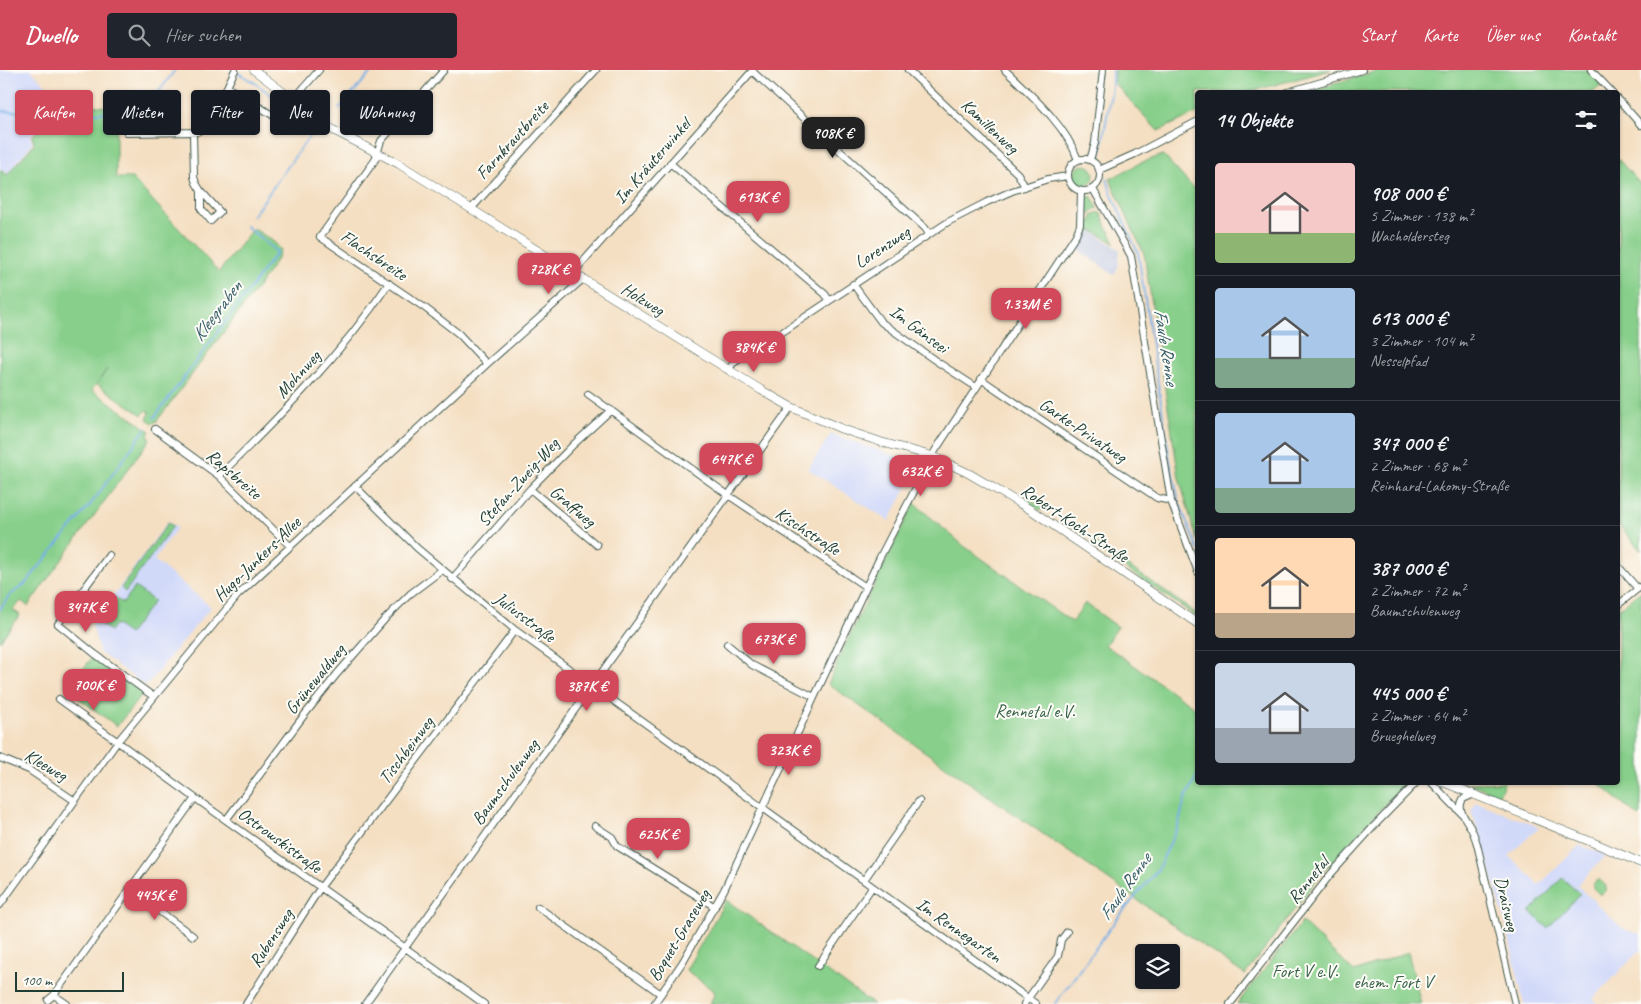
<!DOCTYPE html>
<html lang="de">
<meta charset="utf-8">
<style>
body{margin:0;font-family:Caveat,sans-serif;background:#20242c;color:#f1f3f6;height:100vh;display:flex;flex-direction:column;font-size:19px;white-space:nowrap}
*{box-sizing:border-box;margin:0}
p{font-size:16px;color:#9ea1a6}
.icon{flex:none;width:28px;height:28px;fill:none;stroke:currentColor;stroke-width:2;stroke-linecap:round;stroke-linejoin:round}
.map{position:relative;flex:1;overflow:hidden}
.panel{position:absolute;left:1195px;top:20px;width:425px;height:695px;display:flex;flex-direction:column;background:#171b24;border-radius:5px;box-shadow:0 1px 4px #0004}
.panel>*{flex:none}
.guide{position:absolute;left:15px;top:20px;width:475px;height:45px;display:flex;gap:10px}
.controls{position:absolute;left:1135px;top:874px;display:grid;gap:10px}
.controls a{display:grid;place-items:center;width:45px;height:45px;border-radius:5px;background:#171b24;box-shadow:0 1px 4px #0004;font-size:25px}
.scale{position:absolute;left:15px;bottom:12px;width:109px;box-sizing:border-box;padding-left:5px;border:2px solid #1f3d34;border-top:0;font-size:14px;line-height:18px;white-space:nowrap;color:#1f3d34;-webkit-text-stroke:4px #fdfcf7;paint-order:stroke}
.price{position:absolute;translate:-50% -42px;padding:0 11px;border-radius:10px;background:#d1495b;color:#fff;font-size:16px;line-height:32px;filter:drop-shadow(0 1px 2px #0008)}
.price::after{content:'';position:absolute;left:50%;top:30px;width:15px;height:11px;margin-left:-8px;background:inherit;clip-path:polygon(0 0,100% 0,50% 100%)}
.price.current{background:#222;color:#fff}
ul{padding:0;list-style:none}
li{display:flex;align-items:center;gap:15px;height:125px;padding:0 20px}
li+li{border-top:1px solid #363941}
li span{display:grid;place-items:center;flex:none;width:140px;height:100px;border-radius:5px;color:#555}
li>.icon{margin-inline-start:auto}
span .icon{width:60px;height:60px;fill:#fffc;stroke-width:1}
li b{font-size:21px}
h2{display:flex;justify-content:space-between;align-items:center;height:60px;padding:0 20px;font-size:21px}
.pill{padding:0 18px;border-radius:5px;background:#171b24;box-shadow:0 1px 4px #0004;font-size:18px;line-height:45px}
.pill.current{background:#d1495b;color:#fff}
header{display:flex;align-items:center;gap:30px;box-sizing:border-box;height:70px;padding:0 25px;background:#d1495b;color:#fff}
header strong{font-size:24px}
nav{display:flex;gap:28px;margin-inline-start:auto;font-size:18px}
.search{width:350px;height:45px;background:#20242c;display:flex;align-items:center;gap:12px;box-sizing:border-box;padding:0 18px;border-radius:5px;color:#9ea1a6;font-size:19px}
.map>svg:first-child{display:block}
.built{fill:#d1d9f9}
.industrial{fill:#bbc3de}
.green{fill:#87cf8a;stroke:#53865f}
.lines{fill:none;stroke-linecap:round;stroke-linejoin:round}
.stream{stroke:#77b0e7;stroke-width:2}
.minor-casing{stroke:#3f5549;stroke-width:8}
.tertiary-casing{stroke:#3f5549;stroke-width:9}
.minor{stroke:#fff;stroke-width:6}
.tertiary{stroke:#fff;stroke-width:8}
.labels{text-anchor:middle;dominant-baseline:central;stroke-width:4;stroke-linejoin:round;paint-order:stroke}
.street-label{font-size:18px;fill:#1f3d34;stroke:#fdfcf7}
.park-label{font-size:18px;fill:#39624a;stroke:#fdfcf7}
.water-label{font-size:19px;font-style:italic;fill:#39606a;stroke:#fdfcf7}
</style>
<header>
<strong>Dwello</strong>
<div class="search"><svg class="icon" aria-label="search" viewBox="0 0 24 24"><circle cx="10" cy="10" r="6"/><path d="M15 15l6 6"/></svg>Hier suchen</div>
<nav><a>Start</a><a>Karte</a><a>Über uns</a><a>Kontakt</a></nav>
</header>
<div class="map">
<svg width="1641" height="934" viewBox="0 0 1641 934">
<rect width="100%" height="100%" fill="#fdfcf7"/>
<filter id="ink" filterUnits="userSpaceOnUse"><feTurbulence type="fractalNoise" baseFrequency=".02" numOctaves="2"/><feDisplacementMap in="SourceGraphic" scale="10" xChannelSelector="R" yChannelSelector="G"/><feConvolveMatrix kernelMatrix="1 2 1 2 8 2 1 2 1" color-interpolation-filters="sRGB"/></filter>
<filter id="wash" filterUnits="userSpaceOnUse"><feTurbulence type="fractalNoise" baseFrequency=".0096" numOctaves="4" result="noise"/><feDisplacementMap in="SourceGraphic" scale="20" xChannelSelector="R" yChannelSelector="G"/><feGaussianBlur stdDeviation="1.12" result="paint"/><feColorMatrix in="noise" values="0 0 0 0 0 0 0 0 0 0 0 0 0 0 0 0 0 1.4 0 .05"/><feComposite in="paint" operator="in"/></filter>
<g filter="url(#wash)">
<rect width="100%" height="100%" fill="#f4dfc2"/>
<path class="built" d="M 0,0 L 31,0 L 63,32 L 31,65 L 32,74 L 7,104 L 0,99 Z
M 831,364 L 919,394 L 889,451 L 808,399 Z
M 168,451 L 177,458 L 154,490 L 211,537 L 146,616 L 100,583 L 92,555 Z
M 1476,732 L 1539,757 L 1509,786 L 1539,815 L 1580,775 L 1605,785 L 1603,789 L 1577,815 L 1620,856 L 1626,860 L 1641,864 L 1641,879 L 1593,929 L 1597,934 L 1524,934 L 1507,859 L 1479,761 L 1471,742 Z"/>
<path class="industrial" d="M 1092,161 L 1120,180 L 1118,197 L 1114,205 L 1076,178 L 1084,166 Z"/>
<path class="green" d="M 1114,0 L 1331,0 L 1248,22 L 1198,22 L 1197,43 L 1158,61 L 1114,13 Z
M 1380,0 L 1588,0 L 1602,15 L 1593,22 L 1308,22 Z
M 65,32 L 116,38 L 116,108 L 132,108 L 219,202 L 253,158 L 274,172 L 281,180 L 277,189 L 260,214 L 156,352 L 153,353 L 147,349 L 150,342 L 147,340 L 142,345 L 97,314 L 107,299 L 92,320 L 150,361 L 148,365 L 150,369 L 28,536 L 21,531 L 13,540 L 20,545 L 0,571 L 0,100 L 7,105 L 34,74 L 32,66 Z
M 1163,85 L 1197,122 L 1197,470 L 1179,408 L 1144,184 L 1110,109 L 1140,93 Z
M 1618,89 L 1641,115 L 1641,481 L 1618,454 Z
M1074 105a10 10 0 1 1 20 0a10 10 0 1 1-20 0Z
M 1089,126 L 1092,127 L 1098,138 L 1090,143 L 1087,143 L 1085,131 Z
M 1100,142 L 1115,173 L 1091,160 L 1087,167 L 1084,165 L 1088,157 L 1087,152 L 1092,151 L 1092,146 Z
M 1021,424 L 1044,438 L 1041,441 L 1019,427 Z
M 914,433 L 964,476 L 1072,552 L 1085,533 L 1118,557 L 1105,575 L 1197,639 L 1198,712 L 1411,713 L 1406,718 L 1402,716 L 1321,804 L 1245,905 L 828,614 L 845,575 Z
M 168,453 L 173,456 L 125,522 L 121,518 Z
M 1097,474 L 1197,544 L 1197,547 L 1094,477 Z
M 135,517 L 154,531 L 129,564 L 115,554 L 110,561 L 97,552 L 114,527 L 123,533 Z
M 1641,521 L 1641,745 L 1639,747 L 1598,713 L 1618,712 L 1618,539 Z
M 93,586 L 143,623 L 117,656 L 67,620 Z
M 1469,713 L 1504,712 L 1504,713 L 1499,725 Z
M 1562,808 L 1580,824 L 1548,858 L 1530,842 Z
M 1597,810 L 1600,810 L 1606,816 L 1606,820 L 1602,824 L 1599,824 L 1593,818 L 1593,814 Z
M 726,830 L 873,934 L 710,934 L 715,922 L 686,900 Z
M 1302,852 L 1354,902 L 1408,882 L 1421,934 L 1237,934 Z"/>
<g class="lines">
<path class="stream" d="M 236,2 C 263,15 290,41 313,61 L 252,147
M 339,39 L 373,0
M 0,41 L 83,44 L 146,39 L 175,0
M 1100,87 L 1112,17 L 1112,0
M 1107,109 L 1112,125 L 1138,183 L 1170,392 L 1179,432 L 1198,480
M 154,348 L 277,182 L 246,156
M 0,539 L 9,526 L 25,514 L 94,430 L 146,358
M 1055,934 L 1116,850 L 1158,799 L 1178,756 L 1185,729 L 1198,704"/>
</g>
</g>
<g filter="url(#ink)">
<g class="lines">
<defs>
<path id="minor" d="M 444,0 L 381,71 L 375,90 L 320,167 L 425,238 L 459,264 L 487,294
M 908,0 L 1018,104 L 1025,117
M 1005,0 C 1031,25 1066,55 1078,90
M 1591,0 L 1612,22
M 752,1 L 925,158 L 929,164
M 227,17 L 290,56 L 304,39
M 1288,22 L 1362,0
M 1618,29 L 1641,55
M 293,30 L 319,0
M 127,63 L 197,62 L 201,60 L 227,17 L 235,0
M 193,63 L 194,107 L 196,113 L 201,121 L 201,139 L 211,151 L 220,142 L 201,121
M1068 105a16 16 0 1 1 32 0a16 16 0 1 1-32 0Z
M 1090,90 L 1095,73 L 1103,0
M 670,93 L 825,224 L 829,230
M 1099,100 L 1135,84 L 1198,51
M 1093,119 L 1131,186 L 1171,431 L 1198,502
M 471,139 L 596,0
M 573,203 L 753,0
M 853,214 L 881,252 L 936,291 L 976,317
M 728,300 L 735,291 L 778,265 L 948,152 L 987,132 L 1012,121 L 1048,109 L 1068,106
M 981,309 L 1157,428 L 1171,431
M 588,324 L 728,425 L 866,517
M 155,359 L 219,406 L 290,476
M 219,406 C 281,345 340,286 389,213
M 355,416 L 417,478 L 515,560 L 1036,934
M 530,419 L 597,475
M 109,485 L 58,554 L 95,584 L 154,627
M 1618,496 L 1638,519
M 452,509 L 530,419 L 573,375 L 611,340
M 1618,535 L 1640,517
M 727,574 L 752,595 L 814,627
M 59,629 L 195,728 L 484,934
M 0,688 L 29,700 L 75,731
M 1431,712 L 1462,744
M 1474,724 L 1463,729 C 1457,739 1464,746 1469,755 C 1473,761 1475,767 1477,774 L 1515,934
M 226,750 L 302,648 L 337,604 L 385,549 L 410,524 L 442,500
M 595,756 L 612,767 L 617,776 L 715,837
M 864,810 L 919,731
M 129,819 L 193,866
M 0,835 L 118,671 L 238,525 L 487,294 L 583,209
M 538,837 L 661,924
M 818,896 L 872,817
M 54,925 L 67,934
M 48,930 L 54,925 L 195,728
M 246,934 L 320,818 L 515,560
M 365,934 L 791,337
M 654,934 L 682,893 L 724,820 L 880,487 L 935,381 L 1076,165 L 1080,155 L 1081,121
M 1024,934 L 1058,886 L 1061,870 L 1067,862
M 1230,934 L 1330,805 L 1374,756 L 1417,712"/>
<path id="tertiary" d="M 254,0 L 333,60 L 399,94 L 761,320 L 791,337 L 842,359 L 881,372 L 932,386 L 968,403 L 1031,440 L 1198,554
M 1443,712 L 1599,775 L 1641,793"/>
</defs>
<use href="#minor" class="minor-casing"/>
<use href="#tertiary" class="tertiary-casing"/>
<use href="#minor" class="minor"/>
<use href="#tertiary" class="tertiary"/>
</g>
</g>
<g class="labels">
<g class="street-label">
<text transform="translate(990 56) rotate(43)">Kamillenweg</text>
<text transform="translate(512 70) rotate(-48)">Farnkrautbreite</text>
<text transform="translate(652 91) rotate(-49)">Im Kräuterwinkel</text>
<text transform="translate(882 177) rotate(-33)">Lorenzweg</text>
<text transform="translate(374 185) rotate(34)">Flachsbreite</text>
<text transform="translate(643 229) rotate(32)">Holzweg</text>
<text transform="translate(919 259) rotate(37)">Im Gänseei</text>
<text transform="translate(298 304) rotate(-48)">Mohnweg</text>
<text transform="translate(1083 360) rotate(34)">Garke-Privatweg</text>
<text transform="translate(234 404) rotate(41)">Rapsbreite</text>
<text transform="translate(518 412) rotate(-48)">Stefan-Zweig-Weg</text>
<text transform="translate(573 436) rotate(40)">Graffweg</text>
<text transform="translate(1075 453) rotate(34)">Robert-Koch-Straße</text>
<text transform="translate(808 461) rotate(33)">Kischstraße</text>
<text transform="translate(257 489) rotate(-44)">Hugo-Junkers-Allee</text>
<text transform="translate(525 547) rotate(37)">Juliusstraße</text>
<text transform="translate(315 609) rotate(-51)">Grünewaldweg</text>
<text transform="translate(406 680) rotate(-53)">Tischbeinweg</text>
<text transform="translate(46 695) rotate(30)">Kleeweg</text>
<text transform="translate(505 712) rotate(-54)">Baumschulenweg</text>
<text transform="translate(280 770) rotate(36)">Ostrowskistraße</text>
<text transform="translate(1308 810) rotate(-51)">Rennetal</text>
<text transform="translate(1507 834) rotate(77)">Draisweg</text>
<text transform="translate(959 860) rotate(35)">Im Rennegarten</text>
<text transform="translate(679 865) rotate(-59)">Boquet-Graseweg</text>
<text transform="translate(271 868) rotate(-57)">Rubensweg</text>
</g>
<g class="park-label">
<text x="1035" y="641">Rennetal e.V.</text>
<text x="1305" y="901">Fort V e.V.</text>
<text x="1393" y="912">ehem. Fort V</text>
</g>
<g class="water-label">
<text transform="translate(217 241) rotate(-53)">Kleegraben</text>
<text transform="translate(1166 277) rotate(81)">Faule Renne</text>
<text transform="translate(1125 817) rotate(-55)">Faule Renne</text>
</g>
</g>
</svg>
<div class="controls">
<a><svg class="icon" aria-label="layers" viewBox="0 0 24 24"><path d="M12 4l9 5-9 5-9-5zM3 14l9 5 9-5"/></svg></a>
</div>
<div class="scale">100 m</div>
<b class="price current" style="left:833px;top:89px">908K €</b>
<b class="price" style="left:758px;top:153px">613K €</b>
<b class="price" style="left:549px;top:225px">728K €</b>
<b class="price" style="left:1026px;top:260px">1.33M €</b>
<b class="price" style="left:754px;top:303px">384K €</b>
<b class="price" style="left:731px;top:415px">647K €</b>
<b class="price" style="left:921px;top:427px">632K €</b>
<b class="price" style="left:86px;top:563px">347K €</b>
<b class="price" style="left:774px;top:595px">673K €</b>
<b class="price" style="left:94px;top:641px">700K €</b>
<b class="price" style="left:587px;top:642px">387K €</b>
<b class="price" style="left:789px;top:706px">323K €</b>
<b class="price" style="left:658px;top:790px">625K €</b>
<b class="price" style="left:155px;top:851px">445K €</b>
<div class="guide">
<a class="pill current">Kaufen</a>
<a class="pill">Mieten</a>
<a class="pill">Filter</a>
<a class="pill">Neu</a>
<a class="pill">Wohnung</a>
</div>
<section class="panel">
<h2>14 Objekte<svg class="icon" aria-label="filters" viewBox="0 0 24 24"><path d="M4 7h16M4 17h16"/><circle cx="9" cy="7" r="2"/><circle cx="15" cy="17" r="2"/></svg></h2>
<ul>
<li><span style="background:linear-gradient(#f6c9c9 70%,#8fb573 0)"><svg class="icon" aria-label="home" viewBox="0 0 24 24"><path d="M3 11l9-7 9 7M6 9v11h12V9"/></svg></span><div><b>908 000 €</b><p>5 Zimmer · 138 m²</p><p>Wacholdersteg</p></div></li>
<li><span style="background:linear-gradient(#a9c7e8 70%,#7fa58c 0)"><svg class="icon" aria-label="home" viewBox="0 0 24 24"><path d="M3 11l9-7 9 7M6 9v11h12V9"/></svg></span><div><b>613 000 €</b><p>3 Zimmer · 104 m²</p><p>Nesselpfad</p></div></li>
<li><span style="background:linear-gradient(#a9c7e8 75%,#7fa58c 0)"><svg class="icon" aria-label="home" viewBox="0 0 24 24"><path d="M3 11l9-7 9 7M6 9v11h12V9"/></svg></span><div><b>347 000 €</b><p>2 Zimmer · 68 m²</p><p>Reinhard-Lakomy-Straße</p></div></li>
<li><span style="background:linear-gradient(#ffd9b3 75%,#b9a48a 0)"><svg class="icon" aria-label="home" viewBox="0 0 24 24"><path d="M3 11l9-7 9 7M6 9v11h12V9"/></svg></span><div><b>387 000 €</b><p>2 Zimmer · 72 m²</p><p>Baumschulenweg</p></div></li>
<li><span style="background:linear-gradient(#c9d6e8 65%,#9aa5b1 0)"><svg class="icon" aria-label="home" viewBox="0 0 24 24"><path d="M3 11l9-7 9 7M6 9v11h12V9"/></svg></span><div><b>445 000 €</b><p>2 Zimmer · 64 m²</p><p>Brueghelweg</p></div></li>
</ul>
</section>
</div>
